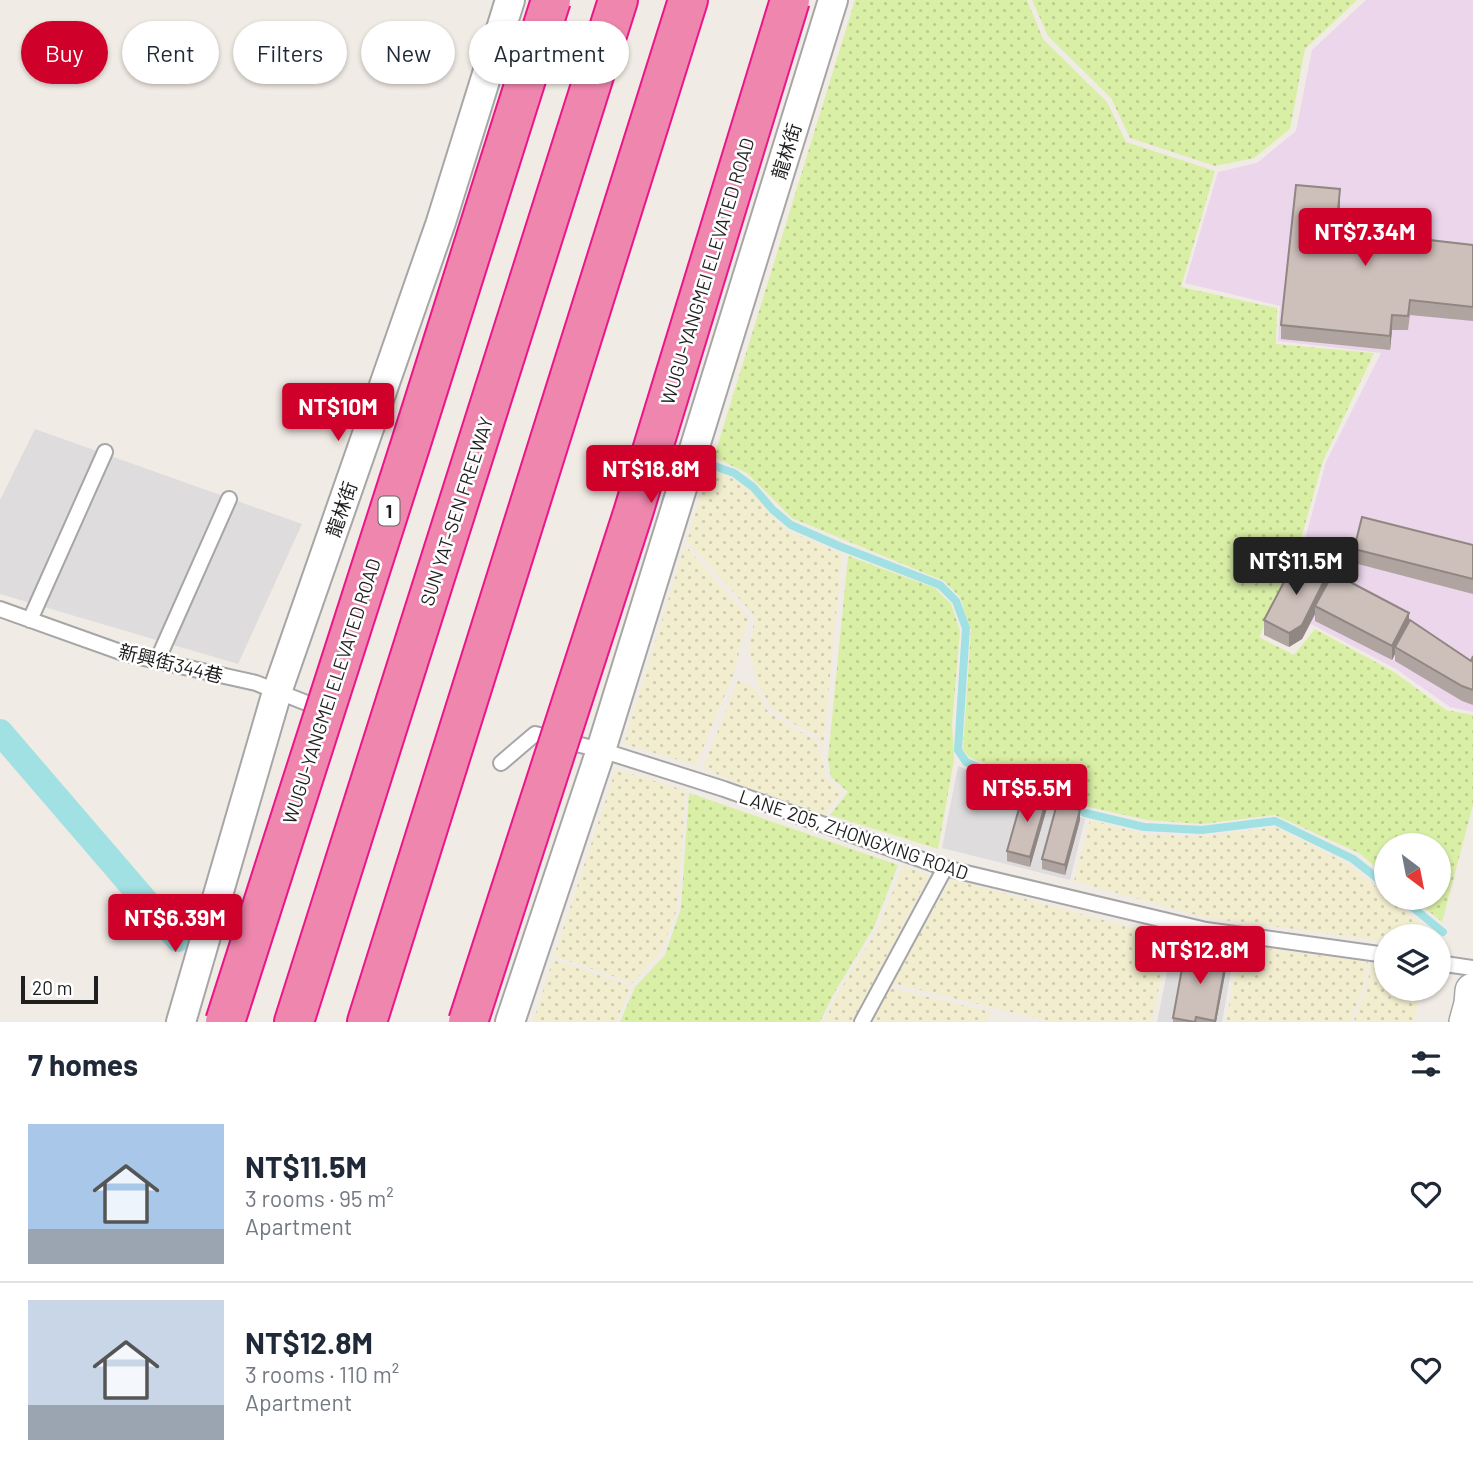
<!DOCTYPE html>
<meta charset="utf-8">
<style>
body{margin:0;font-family:Barlow,"Noto Sans TC",sans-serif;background:#f2f2f3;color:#1f2937;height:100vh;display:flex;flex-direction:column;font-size:26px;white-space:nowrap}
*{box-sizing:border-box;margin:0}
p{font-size:23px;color:#747a83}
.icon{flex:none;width:38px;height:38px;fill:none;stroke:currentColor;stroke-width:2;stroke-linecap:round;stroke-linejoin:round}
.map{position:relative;height:1022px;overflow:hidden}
.panel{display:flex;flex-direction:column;background:#fff;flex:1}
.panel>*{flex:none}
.top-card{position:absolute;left:21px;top:21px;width:700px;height:63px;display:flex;gap:14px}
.needle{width:46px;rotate:148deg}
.tools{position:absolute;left:1374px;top:833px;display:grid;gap:14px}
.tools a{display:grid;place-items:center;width:77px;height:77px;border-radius:50%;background:#fff;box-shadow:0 2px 5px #0004;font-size:35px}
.scale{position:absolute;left:21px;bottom:18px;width:77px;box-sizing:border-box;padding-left:7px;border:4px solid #1f1f1f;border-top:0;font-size:19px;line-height:24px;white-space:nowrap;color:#1f1f1f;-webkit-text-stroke:5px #fff;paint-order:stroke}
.price{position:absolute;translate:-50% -60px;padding:0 16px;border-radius:7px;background:#cf0029;color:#fff;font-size:23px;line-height:46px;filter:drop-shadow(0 2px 4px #0008)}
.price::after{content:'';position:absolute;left:50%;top:42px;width:21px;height:16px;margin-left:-10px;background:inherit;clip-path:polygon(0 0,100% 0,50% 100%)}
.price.current{background:#222;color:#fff}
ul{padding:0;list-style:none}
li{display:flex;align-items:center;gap:21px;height:175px;padding:0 28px}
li+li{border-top:2px solid #e0e1e3}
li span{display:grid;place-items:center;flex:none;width:196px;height:140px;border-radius:0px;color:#555}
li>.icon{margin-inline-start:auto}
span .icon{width:84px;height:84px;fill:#fffc;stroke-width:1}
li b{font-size:30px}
h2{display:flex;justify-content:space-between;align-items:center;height:84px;padding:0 28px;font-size:30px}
.tag{padding:0 24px;border-radius:32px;background:#fff;box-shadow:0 2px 5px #0004;font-size:24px;line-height:63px}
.tag.current{background:#cf0029;color:#fff}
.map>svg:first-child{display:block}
.residential{fill:#dedcdc}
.industrial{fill:#ebd6eb}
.farmland{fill:url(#farmland-dots)}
.grass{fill:url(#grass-dots)}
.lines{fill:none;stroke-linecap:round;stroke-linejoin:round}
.stream{stroke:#a1e1e3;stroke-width:8}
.canal{stroke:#a1e1e3;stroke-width:26}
.service-casing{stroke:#a6a6a6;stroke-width:18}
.minor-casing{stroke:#a6a6a6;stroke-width:32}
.tertiary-casing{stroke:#a6a6a6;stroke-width:38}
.motorway-casing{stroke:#ec1589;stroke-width:42}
.service{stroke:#fff;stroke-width:14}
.minor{stroke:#fff;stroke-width:28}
.tertiary{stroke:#fff;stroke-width:35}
.motorway{stroke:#ef86ae;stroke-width:38}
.motorway-bridge-casing{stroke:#ec1589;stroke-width:42;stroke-linecap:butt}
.motorway-bridge{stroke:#ef86ae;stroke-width:38}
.wall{fill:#b0a4a0}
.shaded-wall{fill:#908682}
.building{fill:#cdbfba;stroke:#908682;stroke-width:2}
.labels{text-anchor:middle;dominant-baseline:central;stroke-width:5;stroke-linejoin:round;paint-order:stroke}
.shield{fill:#fff;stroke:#626262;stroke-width:2}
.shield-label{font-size:18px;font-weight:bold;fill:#1f1f1f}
.street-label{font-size:19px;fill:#1f1f1f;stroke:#fff}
</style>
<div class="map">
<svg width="1473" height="1022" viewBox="0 0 1473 1022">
<defs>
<pattern id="farmland-dots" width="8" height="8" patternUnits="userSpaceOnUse" patternTransform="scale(1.75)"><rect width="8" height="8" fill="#f1edce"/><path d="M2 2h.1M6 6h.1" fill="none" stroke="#cecbb0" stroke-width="1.8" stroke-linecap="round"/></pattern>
<pattern id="grass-dots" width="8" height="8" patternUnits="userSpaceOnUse" patternTransform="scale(1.75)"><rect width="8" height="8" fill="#d9efa6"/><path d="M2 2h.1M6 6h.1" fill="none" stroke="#bacc8e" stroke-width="1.8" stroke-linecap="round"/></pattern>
</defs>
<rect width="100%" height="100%" fill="#f1ebe5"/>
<path class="residential" d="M 35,429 L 302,524 L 238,664 L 0,594 L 0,500 Z
M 958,766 L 1085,819 L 1070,880 L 942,848 Z
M 1174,938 L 1235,948 L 1222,1022 L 1157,1022 Z"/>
<path class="industrial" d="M 1366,0 L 1473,0 L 1473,712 L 1450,707 L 1396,669 L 1311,624 L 1302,639 L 1289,647 L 1265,635 L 1298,565 L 1326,462 L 1381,353 L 1278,341 L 1280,306 L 1185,283 L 1218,172 L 1257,163 L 1296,131 L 1312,50 Z"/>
<path class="farmland" d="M 709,468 L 731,478 L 753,492 L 770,515 L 788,531 L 842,554 L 823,748 L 816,735 L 796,725 L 772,709 L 758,684 L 749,650 L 755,616 L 687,541 Z
M 685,545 L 748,617 L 734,673 L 696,765 L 624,744 Z
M 738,680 L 756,689 L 768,712 L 792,728 L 815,739 L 822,758 L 826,778 L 842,792 L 824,815 L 744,786 L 703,768 Z
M 616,769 L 686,791 L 677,909 L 661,952 L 633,983 L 554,956 Z
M 1090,820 L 1148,835 L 1209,836 L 1275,827 L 1346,863 L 1386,895 L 1386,898 L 1389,898 L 1436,936 L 1386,936 L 1386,941 L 1207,918 L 1074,881 Z
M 903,866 L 929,875 L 852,1022 L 824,1022 L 837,995 L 879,927 Z
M 951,879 L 1169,938 L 1152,1022 L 1052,1022 L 892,983 Z
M 1240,945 L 1368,962 L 1362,992 L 1349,1021 L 1226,1022 Z
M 553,960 L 631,986 L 616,1022 L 533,1022 Z
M 1371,963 L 1386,965 L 1386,989 L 1422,989 L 1413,1022 L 1353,1022 L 1366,992 Z
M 890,988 L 991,1012 L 987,1022 L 872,1022 Z"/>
<path class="grass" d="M 855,0 L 1027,0 L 1043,39 L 1107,102 L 1126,142 L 1215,171 L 1181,287 L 1277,308 L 1276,344 L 1374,353 L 1323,461 L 1294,563 L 1259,637 L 1294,655 L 1315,629 L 1394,672 L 1446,710 L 1473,715 L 1473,805 L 1442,922 L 1413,898 L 1438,898 L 1438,845 L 1386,845 L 1386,876 L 1359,853 L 1275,815 L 1202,824 L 1147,820 L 1089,807 L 969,757 L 963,749 L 971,630 L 960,597 L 944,581 L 792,518 L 747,473 L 714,457 Z
M 1032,0 L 1357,0 L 1305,49 L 1290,129 L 1254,158 L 1215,166 L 1130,138 L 1111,98 L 1048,36 Z
M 848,556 L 935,588 L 951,604 L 960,631 L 952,724 L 954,760 L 938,849 L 830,815 L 848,792 L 831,777 L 828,759 Z
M 689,793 L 898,865 L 874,927 L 833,995 L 820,1022 L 620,1022 L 635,987 L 665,955 L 681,908 Z"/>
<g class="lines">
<path class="stream" d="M 703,462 L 734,473 L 753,487 L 773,510 L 791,525 L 839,546 L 940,585 L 956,601 L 966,628 L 958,750 L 966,762 L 1085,813 L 1144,827 L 1202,830 L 1275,821 L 1353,859 L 1386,885
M 1401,898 L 1443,932"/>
<path class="canal" d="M 0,732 L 178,939"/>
<defs>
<path id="service" d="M 0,609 L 126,654 L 256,683 L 322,709
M 30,620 L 105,452
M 157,661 L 229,499
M 501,763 L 535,734 L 601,750 L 724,789 L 945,868 L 1206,930 L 1386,955
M 1438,963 L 1473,968
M 862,1022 L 945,868"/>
<path id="minor" d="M 181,1022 L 277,692 L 441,222 L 510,0
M 510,1022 L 601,750 L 833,0"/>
<path id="tertiary" d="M 1467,1022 L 1472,1004 L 1473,991"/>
<path id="motorway" d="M 294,1022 L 618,0
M 367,1022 L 688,0"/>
</defs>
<use href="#service" class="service-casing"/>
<use href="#minor" class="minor-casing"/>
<use href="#tertiary" class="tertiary-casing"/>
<use href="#motorway" class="motorway-casing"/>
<use href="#service" class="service"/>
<use href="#minor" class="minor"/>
<use href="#tertiary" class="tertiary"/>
<use href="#motorway" class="motorway"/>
<defs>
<path id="motorway-bridge" d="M 225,1022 L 411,443 L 551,0
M 468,1022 L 633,513 L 790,0"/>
</defs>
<use href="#motorway-bridge" class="motorway-bridge-casing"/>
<use href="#motorway-bridge" class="motorway-bridge"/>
</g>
<path class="wall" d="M 1340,204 L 1338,221 L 1397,228 L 1421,239 L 1473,245 L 1473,321 L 1410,315 L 1408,330 L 1392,330 L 1390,350 L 1281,339 L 1281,325 Z
M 1473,545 L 1473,594 L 1354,563 L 1354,549 Z
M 1327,583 L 1409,621 L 1471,661 L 1473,656 L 1473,705 L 1462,701 L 1395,661 L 1395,654 L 1392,660 L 1315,621 L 1315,614 L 1302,639 L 1289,647 L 1264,635 L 1264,620 Z
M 1047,808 L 1030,867 L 1007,861 L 1007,851 Z
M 1080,820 L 1065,875 L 1042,869 L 1042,859 Z
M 1206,956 L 1227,964 L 1216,1022 L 1173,1022 L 1173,1018 Z"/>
<path class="shaded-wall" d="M 1340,189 L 1340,204 L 1337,235 L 1337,221 Z
M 1392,315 L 1392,330 L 1390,350 L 1390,336 Z
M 1327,575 L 1327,590 L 1315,606 L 1315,614 L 1302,639 L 1289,647 L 1289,633 Z
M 1409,613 L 1409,628 L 1395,647 L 1395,654 L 1392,660 L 1392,646 Z
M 1047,798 L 1047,808 L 1030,867 L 1030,857 Z
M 1080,810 L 1080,820 L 1065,875 L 1065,865 Z
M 1227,954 L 1227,964 L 1216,1022 L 1215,1022 Z"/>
<path class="building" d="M 1296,185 L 1340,189 L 1337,221 L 1355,223 L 1357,210 L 1397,214 L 1397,228 L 1421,231 L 1421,239 L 1473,245 L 1473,307 L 1410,300 L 1408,316 L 1392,315 L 1390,336 L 1281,325 Z
M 1362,517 L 1473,545 L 1473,579 L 1354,549 Z
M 1296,559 L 1327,575 L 1302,625 L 1289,633 L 1264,620 Z
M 1333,573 L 1409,613 L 1392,646 L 1315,606 Z
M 1410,620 L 1471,661 L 1473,656 L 1473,690 L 1462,686 L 1395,647 Z
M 1024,791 L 1047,798 L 1030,857 L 1007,851 Z
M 1057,804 L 1080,810 L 1065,865 L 1042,859 Z
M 1208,951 L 1227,954 L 1215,1021 L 1196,1017 L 1195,1022 L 1173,1018 L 1185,952 L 1206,956 Z"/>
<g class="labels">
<rect class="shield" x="378.5" y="496.5" width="21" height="29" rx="5"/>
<g class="shield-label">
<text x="389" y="511">1</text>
</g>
<g class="street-label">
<text transform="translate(786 151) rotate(-73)">龍林街</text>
<text transform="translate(707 271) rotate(-73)">WUGU-YANGMEI ELEVATED ROAD</text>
<text transform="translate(341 509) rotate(-71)">龍林街</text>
<text transform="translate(456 511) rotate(-72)">SUN YAT-SEN FREEWAY</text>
<text transform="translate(171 663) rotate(14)">新興街344巷</text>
<text transform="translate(331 691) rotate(-72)">WUGU-YANGMEI ELEVATED ROAD</text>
<text transform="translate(854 834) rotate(19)">LANE 205, ZHONGXING ROAD</text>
</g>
</g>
</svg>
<div class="tools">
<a><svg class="needle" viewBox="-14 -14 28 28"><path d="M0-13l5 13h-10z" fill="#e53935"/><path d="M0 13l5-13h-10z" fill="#747a83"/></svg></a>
<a><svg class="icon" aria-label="layers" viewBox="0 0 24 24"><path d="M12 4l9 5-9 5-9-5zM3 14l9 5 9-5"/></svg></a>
</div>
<div class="scale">20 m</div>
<b class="price" style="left:1365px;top:268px">NT$7.34M</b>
<b class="price" style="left:338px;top:443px">NT$10M</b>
<b class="price" style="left:651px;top:505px">NT$18.8M</b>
<b class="price current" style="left:1296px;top:597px">NT$11.5M</b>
<b class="price" style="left:1027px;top:824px">NT$5.5M</b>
<b class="price" style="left:175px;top:954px">NT$6.39M</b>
<b class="price" style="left:1200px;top:986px">NT$12.8M</b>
<div class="top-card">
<a class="tag current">Buy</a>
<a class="tag">Rent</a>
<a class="tag">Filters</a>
<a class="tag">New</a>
<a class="tag">Apartment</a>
</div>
</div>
<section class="panel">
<h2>7 homes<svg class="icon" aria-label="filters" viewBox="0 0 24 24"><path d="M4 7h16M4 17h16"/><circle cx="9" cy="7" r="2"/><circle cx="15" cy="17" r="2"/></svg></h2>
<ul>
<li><span style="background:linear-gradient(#a9c7e8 75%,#9aa5b1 0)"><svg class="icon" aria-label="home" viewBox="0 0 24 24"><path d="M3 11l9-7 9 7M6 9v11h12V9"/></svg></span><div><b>NT$11.5M</b><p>3 rooms · 95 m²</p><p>Apartment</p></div><svg class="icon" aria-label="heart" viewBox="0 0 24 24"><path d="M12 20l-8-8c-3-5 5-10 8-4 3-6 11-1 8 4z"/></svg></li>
<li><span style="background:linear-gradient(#c9d6e8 75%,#9aa5b1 0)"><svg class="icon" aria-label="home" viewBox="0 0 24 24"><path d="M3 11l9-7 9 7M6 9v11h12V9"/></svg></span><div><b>NT$12.8M</b><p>3 rooms · 110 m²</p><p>Apartment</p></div><svg class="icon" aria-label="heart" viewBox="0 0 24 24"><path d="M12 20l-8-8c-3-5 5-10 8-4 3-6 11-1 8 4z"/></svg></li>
</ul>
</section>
